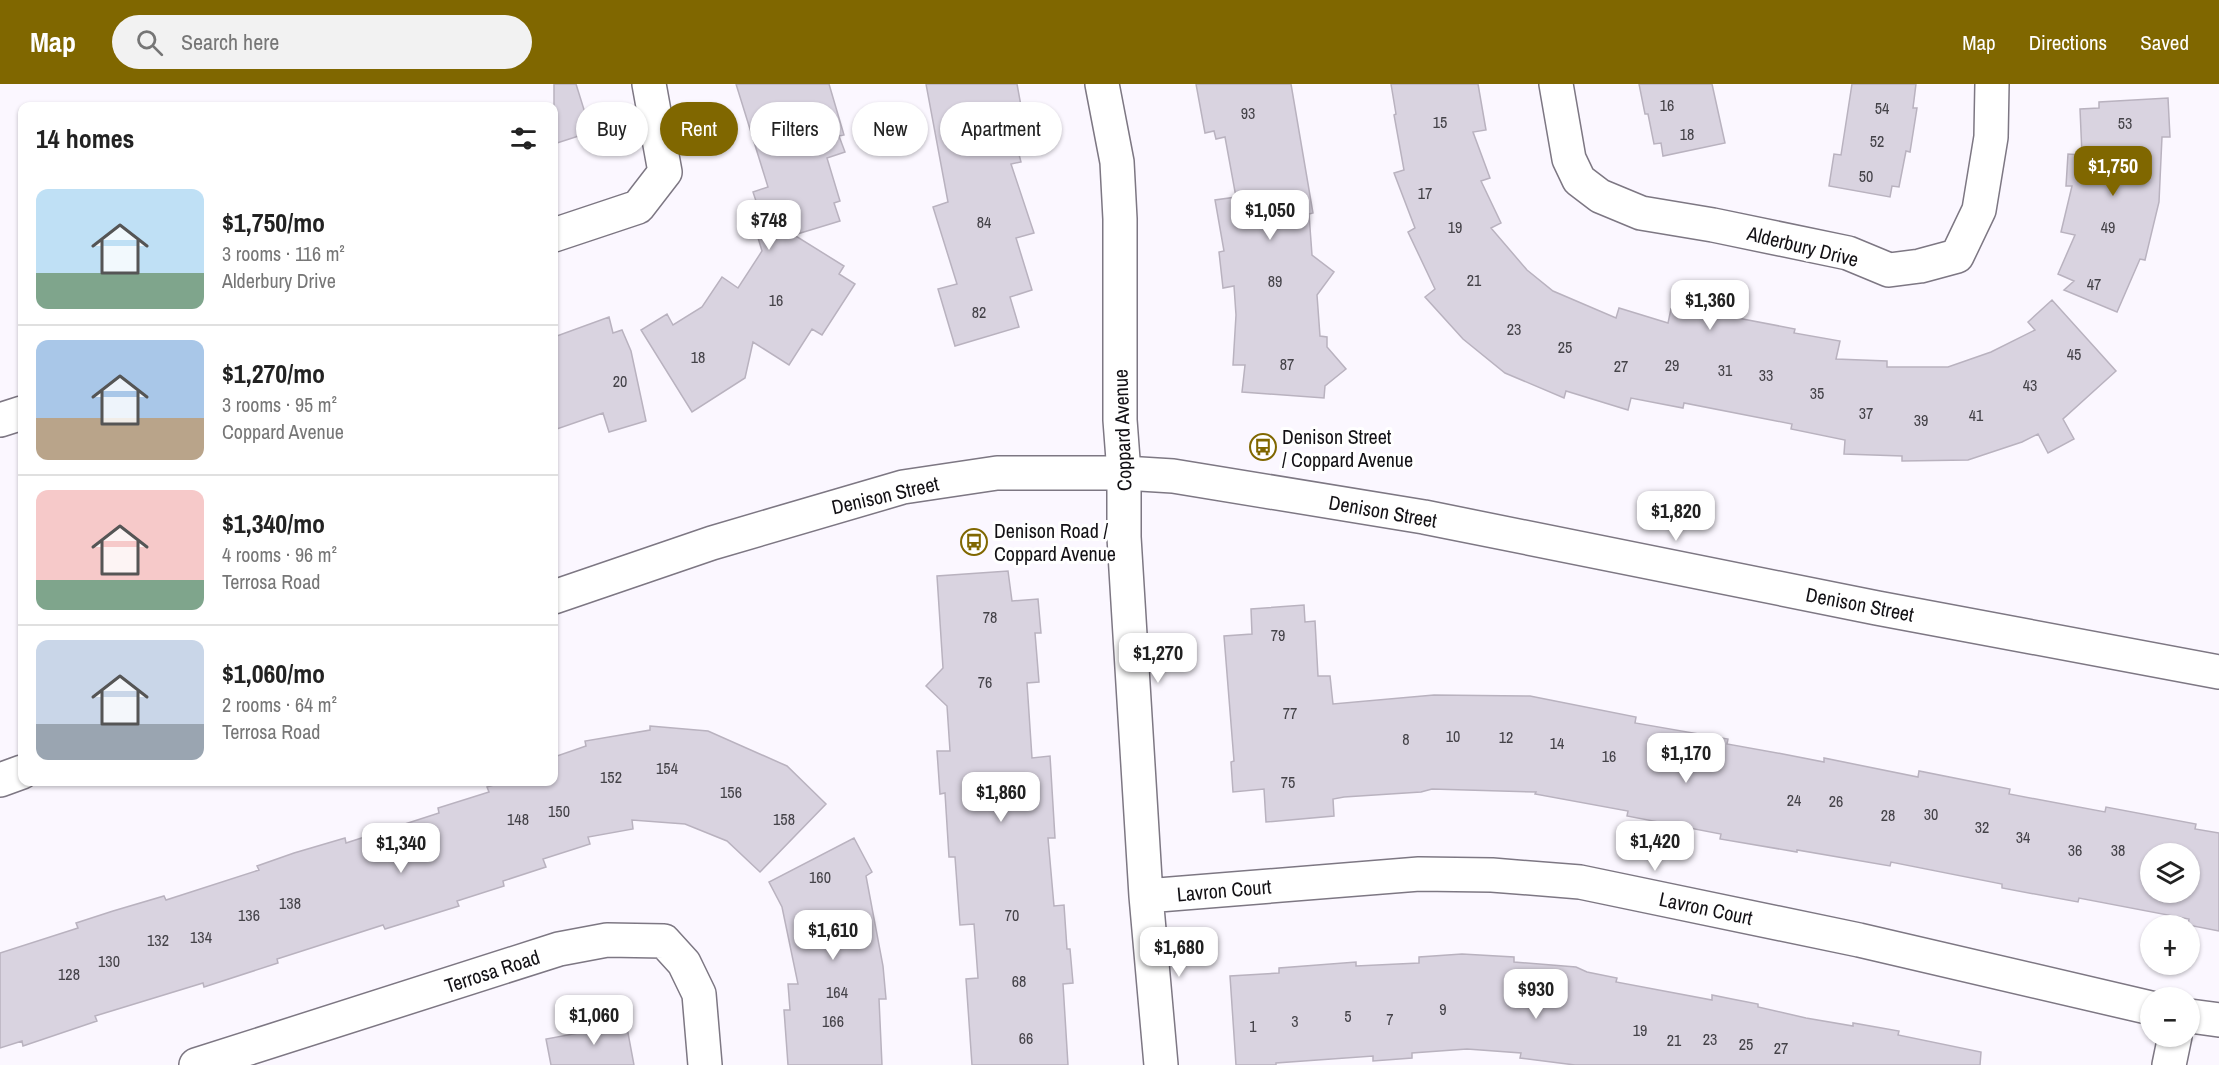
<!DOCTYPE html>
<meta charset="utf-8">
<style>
body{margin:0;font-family:"Archivo Narrow",sans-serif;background:#f2f2f2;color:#222;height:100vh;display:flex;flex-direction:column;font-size:22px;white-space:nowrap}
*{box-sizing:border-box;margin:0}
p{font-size:20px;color:#767676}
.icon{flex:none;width:33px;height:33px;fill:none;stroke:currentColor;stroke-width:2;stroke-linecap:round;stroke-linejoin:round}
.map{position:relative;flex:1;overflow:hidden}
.drawer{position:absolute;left:18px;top:18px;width:540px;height:684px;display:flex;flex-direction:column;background:#fff;border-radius:12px;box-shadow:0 2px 4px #0004}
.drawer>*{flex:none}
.hud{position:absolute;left:576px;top:18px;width:570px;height:54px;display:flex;gap:12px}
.fabs{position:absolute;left:2140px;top:759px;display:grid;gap:12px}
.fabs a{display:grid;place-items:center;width:60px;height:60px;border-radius:50%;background:#fff;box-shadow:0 2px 4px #0004;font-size:30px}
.price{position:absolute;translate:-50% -51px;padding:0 14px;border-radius:12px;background:#fff;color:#222;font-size:20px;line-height:39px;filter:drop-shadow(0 2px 3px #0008)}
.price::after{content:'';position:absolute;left:50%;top:36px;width:18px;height:14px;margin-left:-9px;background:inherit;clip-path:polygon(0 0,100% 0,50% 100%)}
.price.selected{background:#806700;color:#fff}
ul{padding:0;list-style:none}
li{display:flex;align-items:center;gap:18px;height:150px;padding:0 18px}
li+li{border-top:2px solid #e0e0e0}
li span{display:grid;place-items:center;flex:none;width:168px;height:120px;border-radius:12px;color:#555}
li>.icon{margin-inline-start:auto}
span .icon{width:72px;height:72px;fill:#fffc;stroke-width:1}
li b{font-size:26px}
h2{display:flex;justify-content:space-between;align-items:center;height:72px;padding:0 18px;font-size:26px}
.chip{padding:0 21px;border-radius:27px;background:#fff;box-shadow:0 2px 4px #0004;font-size:21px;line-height:54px}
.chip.selected{background:#806700;color:#fff}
header{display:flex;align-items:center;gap:36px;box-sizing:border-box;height:84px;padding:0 30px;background:#806700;color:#fff}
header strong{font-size:28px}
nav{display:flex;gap:33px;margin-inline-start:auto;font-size:21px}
.search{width:420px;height:54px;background:#f2f2f2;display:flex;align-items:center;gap:15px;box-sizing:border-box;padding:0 21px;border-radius:33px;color:#767676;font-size:22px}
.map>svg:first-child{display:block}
.building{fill:#d9d3e0;stroke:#b9b2bf;stroke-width:1.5;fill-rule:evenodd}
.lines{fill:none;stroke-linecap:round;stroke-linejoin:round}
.minor-casing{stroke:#7d7783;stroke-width:36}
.tertiary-casing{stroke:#7d7783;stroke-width:36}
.minor{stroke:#fff;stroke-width:33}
.tertiary{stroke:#fff;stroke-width:33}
.labels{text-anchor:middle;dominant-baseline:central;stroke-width:6;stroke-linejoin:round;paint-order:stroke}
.number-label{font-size:16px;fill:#444248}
.street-label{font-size:20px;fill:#131115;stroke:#fff}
.poi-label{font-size:20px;fill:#131115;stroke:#fff;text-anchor:start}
</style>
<header>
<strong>Map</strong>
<div class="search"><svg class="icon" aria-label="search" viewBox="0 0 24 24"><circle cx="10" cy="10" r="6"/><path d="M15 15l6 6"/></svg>Search here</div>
<nav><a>Map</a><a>Directions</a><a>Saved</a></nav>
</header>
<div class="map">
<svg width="2219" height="981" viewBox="0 0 2219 981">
<rect width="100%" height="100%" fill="#fbf7ff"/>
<path class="building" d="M 554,0 L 576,0 L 591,48 L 554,60 Z
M 736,0 L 829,0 L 844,51 L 839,52 L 845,68 L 827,74 L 840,117 L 834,119 L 840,137 L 794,151 L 844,182 L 839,190 L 855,200 L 822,251 L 812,245 L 789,281 L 753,258 L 745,294 L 692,328 L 641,246 L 667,230 L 673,241 L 702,223 L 722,193 L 738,204 L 762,167 L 748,121 L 754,125 L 758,123 L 753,108 L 768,103 Z
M 926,0 L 1017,0 L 1028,60 L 1017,63 L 1021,78 L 1011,80 L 1034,149 L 1016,154 L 1032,206 L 1010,213 L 1019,243 L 955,262 L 938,205 L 957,200 L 933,123 L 948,118 Z
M 1196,0 L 1291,0 L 1313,129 L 1309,130 L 1312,171 L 1334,188 L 1317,211 L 1320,252 L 1327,253 L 1327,263 L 1346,285 L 1325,302 L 1324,314 L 1242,308 L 1245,281 L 1233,281 L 1236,231 L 1234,202 L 1223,204 L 1219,168 L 1224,167 L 1215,116 L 1236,113 L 1225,53 L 1216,55 L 1214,47 L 1205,49 Z
M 1391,0 L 1478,0 L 1486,46 L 1473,48 L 1490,94 L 1481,97 L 1501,139 L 1491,144 L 1527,186 L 1553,207 L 1616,234 L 1619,224 L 1668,239 L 1671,225 L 1716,234 L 1717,230 L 1795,245 L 1794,249 L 1840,257 L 1836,275 L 1887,277 L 1887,283 L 1948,283 L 1991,268 L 2035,246 L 2028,238 L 2052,216 L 2116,287 L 2063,335 L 2074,355 L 2048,369 L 2038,350 L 2022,358 L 1968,376 L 1902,377 L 1902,372 L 1844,370 L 1845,356 L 1791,345 L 1792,340 L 1684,319 L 1683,324 L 1631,314 L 1628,326 L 1566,307 L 1564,314 L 1505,289 L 1463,255 L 1425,213 L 1435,205 L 1408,148 L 1415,144 L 1394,89 L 1404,86 L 1394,31 L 1396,30 Z
M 1639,0 L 1712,0 L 1725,59 L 1663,72 L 1661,59 L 1654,60 L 1648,30 L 1645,30 Z
M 1852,0 L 1916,0 L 1913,24 L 1917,24 L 1910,68 L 1906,67 L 1899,103 L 1892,102 L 1890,113 L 1829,102 L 1834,70 L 1841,71 Z
M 2168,14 L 2170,53 L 2162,53 L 2159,118 L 2145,176 L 2140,175 L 2117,228 L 2064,206 L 2074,197 L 2058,190 L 2075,151 L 2061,148 L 2072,102 L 2066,102 L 2068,70 L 2082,71 L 2080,25 L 2099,24 L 2099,18 Z
M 609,233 L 613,249 L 622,246 L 631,267 L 646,337 L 609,348 L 603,329 L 554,346 L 554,253 Z
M 1008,487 L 1012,517 L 1038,515 L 1041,549 L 1035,549 L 1039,598 L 1027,599 L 1032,674 L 1050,672 L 1055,754 L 1048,754 L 1054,822 L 1064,821 L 1067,865 L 1070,865 L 1073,899 L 1063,900 L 1068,981 L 972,981 L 966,895 L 978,894 L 974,840 L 960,841 L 955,773 L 949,773 L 945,709 L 940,710 L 937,667 L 950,667 L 947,622 L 926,602 L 943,584 L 937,492 Z
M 1304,521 L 1305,538 L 1315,537 L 1318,592 L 1330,592 L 1333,620 L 1434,611 L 1530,612 L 1636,633 L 1635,639 L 1728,655 L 1727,660 L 1783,670 L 1824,678 L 1824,674 L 1918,693 L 1919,687 L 2010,705 L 2009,710 L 2105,728 L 2106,723 L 2196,740 L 2195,745 L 2219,749 L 2219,847 L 2188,841 L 2189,835 L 2079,814 L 2078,818 L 2002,804 L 2002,800 L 1891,778 L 1890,782 L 1797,766 L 1797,768 L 1720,755 L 1721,750 L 1627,732 L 1628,727 L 1535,710 L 1536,708 L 1432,705 L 1421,708 L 1344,713 L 1333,715 L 1334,732 L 1266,738 L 1264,705 L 1233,708 L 1231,678 L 1234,677 L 1224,552 L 1252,550 L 1251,525 ZM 2151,770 L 2190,770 L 2190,808 L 2151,808 Z
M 650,642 L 708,647 L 787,682 L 826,720 L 760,788 L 727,757 L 685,740 L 632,736 L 633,745 L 588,753 L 590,760 L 543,775 L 546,783 L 503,797 L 504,802 L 457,817 L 459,822 L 385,845 L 383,841 L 277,875 L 278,879 L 204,903 L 203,899 L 95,932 L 97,937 L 23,962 L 22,957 L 0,964 L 0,869 L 78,844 L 76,839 L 113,827 L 164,812 L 166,816 L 259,786 L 257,782 L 294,769 L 345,754 L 346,759 L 439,729 L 438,724 L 489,708 L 487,703 L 504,698 L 554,698 L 554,673 L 586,662 L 585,657 L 650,646 Z
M 854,754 L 872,788 L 866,792 L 883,882 L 886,915 L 879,915 L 882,981 L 788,981 L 784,926 L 790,926 L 788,900 L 798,900 L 782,823 L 769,798 Z
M 1462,870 L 1514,873 L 1514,878 L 1576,883 L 1587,888 L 1617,894 L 1616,898 L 1712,916 L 1712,911 L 1732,915 L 1758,920 L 1758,923 L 1806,934 L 1853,942 L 1853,939 L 1899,947 L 1898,951 L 1981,968 L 1980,981 L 1575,981 L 1520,974 L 1521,969 L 1467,965 L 1412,969 L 1412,974 L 1373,977 L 1373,972 L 1276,979 L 1276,981 L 1236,981 L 1230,892 L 1279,889 L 1279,884 L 1356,878 L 1356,882 L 1419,879 L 1419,873 Z
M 625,933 L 634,981 L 551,981 L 546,955 L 595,946 L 594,939 Z"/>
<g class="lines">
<defs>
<path id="minor" d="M 1102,0 L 1117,78 L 1120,135 L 1120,336 L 1124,389 L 1124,453 L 1146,812 L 1161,981
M 1556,0 L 1569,75 L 1579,96 L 1600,112 L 1641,129 L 1713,141 L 1848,169 L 1889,186 L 1920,182 L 1957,172 L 1979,126 L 1991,53 L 1992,0
M 554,151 L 638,123 L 665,88 L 649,0
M 0,336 L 22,329
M 1146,812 L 1419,790 L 1492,791 L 1580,798 L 1859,856 L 2151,924
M 2190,932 L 2219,936
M 196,981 L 559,865 L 607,856 L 664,857 L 684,879 L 699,910 L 705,981
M 2169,981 L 2175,952"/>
<path id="tertiary" d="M 554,513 L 712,459 L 903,403 L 997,389 L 1124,389 L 1173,392 L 1424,433 L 1877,524 L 2219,588
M 0,696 L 22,688"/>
</defs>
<use href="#minor" class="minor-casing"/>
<use href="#tertiary" class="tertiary-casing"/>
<use href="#minor" class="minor"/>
<use href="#tertiary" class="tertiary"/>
</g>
<defs>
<symbol id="bus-ring" viewBox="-11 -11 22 22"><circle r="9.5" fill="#fff" stroke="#806700" stroke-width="1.5"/><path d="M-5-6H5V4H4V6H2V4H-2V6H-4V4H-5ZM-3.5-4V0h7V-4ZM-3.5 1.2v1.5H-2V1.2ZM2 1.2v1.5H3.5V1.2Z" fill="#806700"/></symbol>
</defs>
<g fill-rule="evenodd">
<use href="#bus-ring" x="1248" y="348" width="30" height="30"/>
<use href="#bus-ring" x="959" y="443" width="30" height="30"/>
</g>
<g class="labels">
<g class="number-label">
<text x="1667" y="21">16</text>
<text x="1882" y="24">54</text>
<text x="1248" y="29">93</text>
<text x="1440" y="38">15</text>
<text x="2125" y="39">53</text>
<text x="1687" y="50">18</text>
<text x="1877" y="57">52</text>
<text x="1866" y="92">50</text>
<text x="1425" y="109">17</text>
<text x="984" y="138">84</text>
<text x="1455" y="143">19</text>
<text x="2108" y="143">49</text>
<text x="1474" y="196">21</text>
<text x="1275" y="197">89</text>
<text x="2094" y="200">47</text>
<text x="776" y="216">16</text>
<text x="979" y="228">82</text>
<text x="1514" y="245">23</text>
<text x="1565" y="263">25</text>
<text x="2074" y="270">45</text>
<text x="698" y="273">18</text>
<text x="1287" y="280">87</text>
<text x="1672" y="281">29</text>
<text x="1621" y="282">27</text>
<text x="1725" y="286">31</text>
<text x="1766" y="291">33</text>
<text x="620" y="297">20</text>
<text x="2030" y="301">43</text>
<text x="1817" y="309">35</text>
<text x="1866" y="329">37</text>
<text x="1976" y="331">41</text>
<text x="1921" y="336">39</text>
<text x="990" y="533">78</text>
<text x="1278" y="551">79</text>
<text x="985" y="598">76</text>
<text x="1290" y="629">77</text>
<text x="1453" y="652">10</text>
<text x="1506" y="653">12</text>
<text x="1406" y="655">8</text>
<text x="1557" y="659">14</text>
<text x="1609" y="672">16</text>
<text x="667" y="684">154</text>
<text x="611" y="693">152</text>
<text x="1288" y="698">75</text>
<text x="731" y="708">156</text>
<text x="1794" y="716">24</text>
<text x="1836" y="717">26</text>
<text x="559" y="727">150</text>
<text x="1931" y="730">30</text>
<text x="1888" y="731">28</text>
<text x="518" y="735">148</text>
<text x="784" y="735">158</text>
<text x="1982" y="743">32</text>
<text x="2023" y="753">34</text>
<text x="2075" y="766">36</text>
<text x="2118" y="766">38</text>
<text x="820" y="793">160</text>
<text x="290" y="819">138</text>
<text x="249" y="831">136</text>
<text x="1012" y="831">70</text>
<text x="201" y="853">134</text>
<text x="158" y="856">132</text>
<text x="109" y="877">130</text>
<text x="69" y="890">128</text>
<text x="1019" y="897">68</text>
<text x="837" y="908">164</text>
<text x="1443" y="925">9</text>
<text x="1348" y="932">5</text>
<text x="1390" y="935">7</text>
<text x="833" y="937">166</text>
<text x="1295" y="937">3</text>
<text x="1253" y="942">1</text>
<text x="1640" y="946">19</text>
<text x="1026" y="954">66</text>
<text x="1710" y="955">23</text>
<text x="1674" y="956">21</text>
<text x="1746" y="960">25</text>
<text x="1781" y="964">27</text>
</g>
<g class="street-label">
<text transform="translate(1803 162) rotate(14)">Alderbury Drive</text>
<text transform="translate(1122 346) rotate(-92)">Coppard Avenue</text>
<text transform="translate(885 411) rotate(-13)">Denison Street</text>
<text transform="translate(1383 427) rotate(10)">Denison Street</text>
<text transform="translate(1860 520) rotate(11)">Denison Street</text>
<text transform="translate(1224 806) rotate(-5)">Lavron Court</text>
<text transform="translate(1706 824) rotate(12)">Lavron Court</text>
<text transform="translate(492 887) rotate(-18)">Terrosa Road</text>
</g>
<g class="poi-label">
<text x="1282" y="352">Denison Street<tspan x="1282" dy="23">/ Coppard Avenue</tspan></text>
<text x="994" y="446">Denison Road /<tspan x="994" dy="23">Coppard Avenue</tspan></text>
</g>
</g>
</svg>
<div class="fabs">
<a><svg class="icon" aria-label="layers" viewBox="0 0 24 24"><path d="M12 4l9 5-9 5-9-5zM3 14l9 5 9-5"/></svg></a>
<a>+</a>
<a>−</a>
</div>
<b class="price selected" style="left:2113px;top:113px">$1,750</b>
<b class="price" style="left:1270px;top:157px">$1,050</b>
<b class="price" style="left:769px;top:167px">$748</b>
<b class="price" style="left:1710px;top:247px">$1,360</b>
<b class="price" style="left:1676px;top:458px">$1,820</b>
<b class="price" style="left:1158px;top:600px">$1,270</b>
<b class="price" style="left:1686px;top:700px">$1,170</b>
<b class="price" style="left:1001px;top:739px">$1,860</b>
<b class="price" style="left:1655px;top:788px">$1,420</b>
<b class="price" style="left:401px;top:790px">$1,340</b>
<b class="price" style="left:833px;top:877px">$1,610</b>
<b class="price" style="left:1179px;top:894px">$1,680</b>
<b class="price" style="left:1536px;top:936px">$930</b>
<b class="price" style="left:594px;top:962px">$1,060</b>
<div class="hud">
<a class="chip">Buy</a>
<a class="chip selected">Rent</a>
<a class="chip">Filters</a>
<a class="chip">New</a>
<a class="chip">Apartment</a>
</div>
<section class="drawer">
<h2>14 homes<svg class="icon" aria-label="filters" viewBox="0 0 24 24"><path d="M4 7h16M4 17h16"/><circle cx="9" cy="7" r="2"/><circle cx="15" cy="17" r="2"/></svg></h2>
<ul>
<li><span style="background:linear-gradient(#bfe0f5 70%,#7fa58c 0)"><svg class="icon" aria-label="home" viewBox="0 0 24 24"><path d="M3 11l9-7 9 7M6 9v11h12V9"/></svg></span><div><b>$1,750/mo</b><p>3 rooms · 116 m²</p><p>Alderbury Drive</p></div></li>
<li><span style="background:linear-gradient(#a9c7e8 65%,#b9a48a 0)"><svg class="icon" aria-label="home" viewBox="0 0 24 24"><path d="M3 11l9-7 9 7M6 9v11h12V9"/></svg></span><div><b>$1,270/mo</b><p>3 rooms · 95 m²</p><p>Coppard Avenue</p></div></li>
<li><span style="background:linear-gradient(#f6c9c9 75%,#7fa58c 0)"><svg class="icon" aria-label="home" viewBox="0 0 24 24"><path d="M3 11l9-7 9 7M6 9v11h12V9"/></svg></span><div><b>$1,340/mo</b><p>4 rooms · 96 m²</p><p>Terrosa Road</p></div></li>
<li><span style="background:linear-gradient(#c9d6e8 70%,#9aa5b1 0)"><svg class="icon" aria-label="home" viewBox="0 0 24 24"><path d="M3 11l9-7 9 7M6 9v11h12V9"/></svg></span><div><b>$1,060/mo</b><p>2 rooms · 64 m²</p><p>Terrosa Road</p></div></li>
</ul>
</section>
</div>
